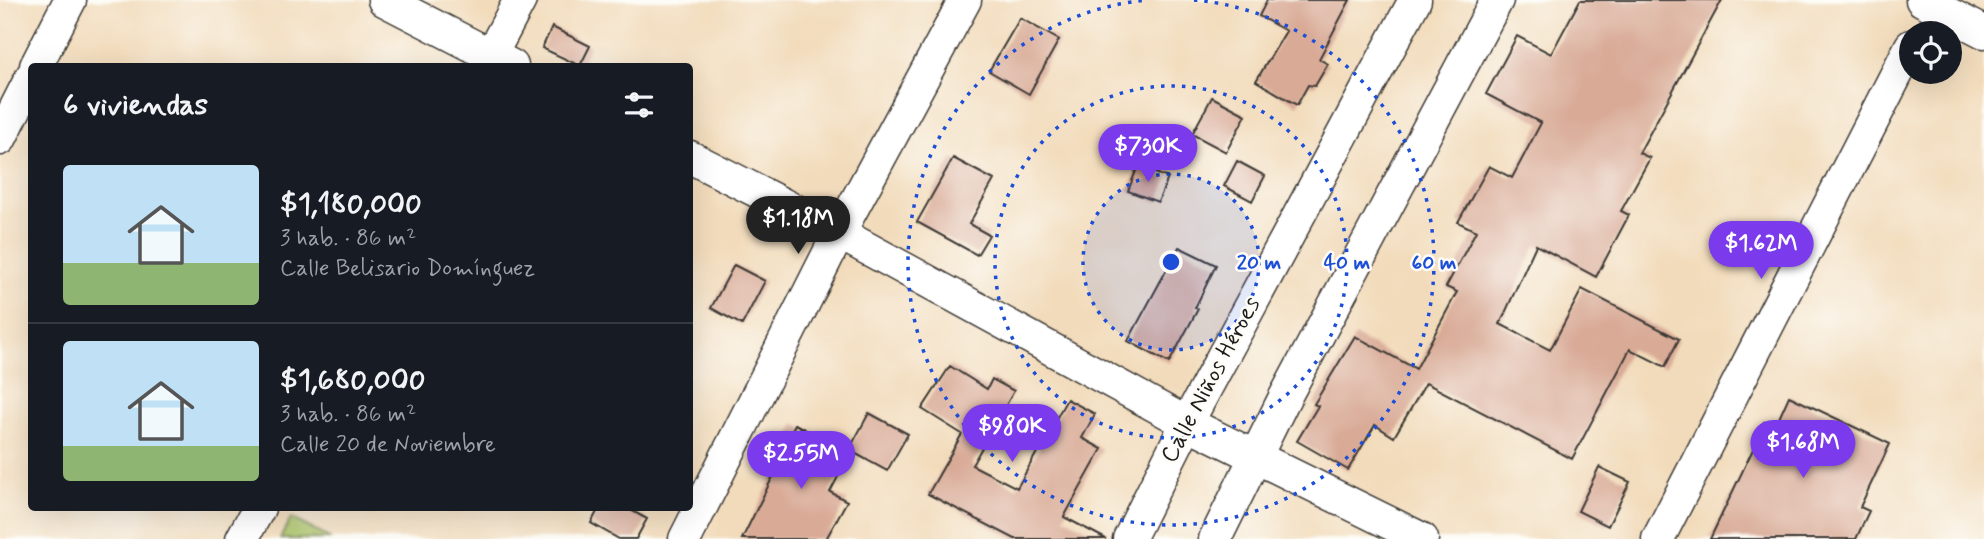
<!DOCTYPE html>
<html lang="es">
<meta charset="utf-8">
<style>
body{margin:0;font-family:Mynerve,sans-serif;background:#242831;color:#f1f3f6;height:100vh;display:flex;flex-direction:column;font-size:26px;white-space:nowrap}
*{box-sizing:border-box;margin:0}
p{font-size:23px;color:#9ea1a6}
.icon{flex:none;width:38px;height:38px;fill:none;stroke:currentColor;stroke-width:2;stroke-linecap:round;stroke-linejoin:round}
.map{position:relative;flex:1;overflow:hidden}
.panel{position:absolute;left:28px;top:63px;width:665px;height:448px;display:flex;flex-direction:column;background:#171b24;border-radius:7px;box-shadow:0 7px 28px #0002}
.panel>*{flex:none}
.tools{position:absolute;left:1899px;top:21px;display:grid;gap:14px}
.tools a{display:grid;place-items:center;width:63px;height:63px;border-radius:50%;background:#171b24;box-shadow:0 7px 28px #0002;font-size:35px}
.price{position:absolute;translate:-50% -60px;padding:0 16px;border-radius:24px;background:#7c3aed;color:#fff;font-size:23px;line-height:46px;filter:drop-shadow(0 2px 4px #0008)}
.price::after{content:'';position:absolute;left:50%;top:42px;width:21px;height:16px;margin-left:-10px;background:inherit;clip-path:polygon(0 0,100% 0,50% 100%)}
.price.current{background:#222;color:#fff}
ul{padding:0;list-style:none}
li{display:flex;align-items:center;gap:21px;height:175px;padding:0 35px}
li+li{border-top:2px solid #363941}
li span{display:grid;place-items:center;flex:none;width:196px;height:140px;border-radius:7px;color:#555}
li>.icon{margin-inline-start:auto}
span .icon{width:84px;height:84px;fill:#fffc;stroke-width:1}
li b{font-size:30px}
h2{display:flex;justify-content:space-between;align-items:center;height:84px;padding:0 35px;font-size:30px}
.map>svg:first-child{display:block}
.green{fill:#aac368;stroke:#637042;stroke-width:2}
.building{fill:#d9ab97}
.lines{fill:none;stroke-linecap:round;stroke-linejoin:round}
.minor-casing{stroke:#3c3934;stroke-width:35}
.minor{stroke:#fff;stroke-width:32}
.ring{fill:none;stroke:#1d4ed8;stroke-width:3.5;stroke-dasharray:3.5 7}
.labels{text-anchor:middle;dominant-baseline:central;stroke-width:5;stroke-linejoin:round;paint-order:stroke}
.street-label{font-size:24px;fill:#1c1c1c;stroke:#fdfcf7}
.centre{fill:#1d4ed8;stroke:#fdfcf7;stroke-width:3.5}
.ring-label{font-size:21px;text-anchor:middle;font-weight:bold;fill:#1d4ed8;stroke:#fdfcf7;stroke-width:5;stroke-linejoin:round;paint-order:stroke}
</style>
<div class="map">
<svg width="1984" height="539" viewBox="0 0 1984 539">
<rect width="100%" height="100%" fill="#fdfcf7"/>
<filter id="ink" filterUnits="userSpaceOnUse"><feTurbulence type="fractalNoise" baseFrequency=".0143" numOctaves="2"/><feDisplacementMap in="SourceGraphic" scale="14" xChannelSelector="R" yChannelSelector="G"/><feConvolveMatrix kernelMatrix="1 2 1 2 8 2 1 2 1" color-interpolation-filters="sRGB"/></filter>
<filter id="wash" filterUnits="userSpaceOnUse"><feTurbulence type="fractalNoise" baseFrequency=".00686" numOctaves="4" result="noise"/><feDisplacementMap in="SourceGraphic" scale="28" xChannelSelector="R" yChannelSelector="G"/><feGaussianBlur stdDeviation="1.57" result="paint"/><feColorMatrix in="noise" values="0 0 0 0 0 0 0 0 0 0 0 0 0 0 0 0 0 1.4 0 .05"/><feComposite in="paint" operator="in"/></filter>
<g filter="url(#wash)">
<rect width="100%" height="100%" fill="#f2dbbb"/>
<path class="green" d="M 291,518 L 331,539 L 280,539 Z"/>
<g id="blocks">
<path class="building" d="M 1267,0 L 1350,0 L 1319,59 L 1328,64 L 1315,86 L 1308,85 L 1297,105 L 1256,81 L 1286,31 L 1259,16 Z
M 1580,0 L 1722,0 L 1639,153 L 1650,158 L 1621,211 L 1629,215 L 1596,277 L 1536,245 L 1500,324 L 1550,350 L 1582,289 L 1679,339 L 1665,367 L 1630,349 L 1572,459 L 1426,383 L 1394,437 L 1375,425 L 1348,470 L 1297,441 L 1318,406 L 1314,404 L 1355,336 L 1416,369 L 1457,292 L 1446,287 L 1476,231 L 1458,222 L 1489,166 L 1512,178 L 1541,123 L 1486,94 L 1517,36 L 1551,54 Z
M 1020,18 L 1059,40 L 1029,94 L 989,71 Z
M 552,27 L 590,46 L 580,66 L 542,48 Z
M 1212,97 L 1246,115 L 1226,152 L 1192,134 Z
M 953,158 L 994,180 L 969,224 L 989,235 L 977,255 L 917,222 Z
M 1237,161 L 1265,176 L 1252,201 L 1224,186 Z
M 1138,166 L 1168,178 L 1158,202 L 1128,191 Z
M 1179,247 L 1216,265 L 1195,308 L 1198,309 L 1169,363 L 1128,341 Z
M 734,265 L 765,281 L 742,325 L 711,308 Z
M 950,366 L 987,389 L 992,379 L 1014,391 L 972,465 L 1017,488 L 1067,399 L 1095,414 L 1082,438 L 1102,449 L 1064,517 L 1106,539 L 1015,539 L 928,494 L 962,434 L 922,409 Z
M 1789,396 L 1890,444 L 1860,507 L 1869,511 L 1856,539 L 1710,539 L 1757,441 L 1755,440 L 1764,422 L 1776,425 Z
M 869,413 L 908,434 L 887,471 L 849,450 Z
M 795,424 L 850,454 L 830,492 L 847,501 L 826,539 L 742,539 L 782,458 L 779,456 Z
M 1599,467 L 1630,482 L 1608,526 L 1578,511 Z
M 599,508 L 627,508 L 647,519 L 636,539 L 619,539 L 591,523 Z"/>
</g>
</g>
<g filter="url(#ink)">
<use href="#blocks" fill-opacity="0" stroke="#3c3934" stroke-width="2"/>
<g class="lines">
<defs>
<path id="minor" d="M 384,0 L 512,66
M 1922,0 L 1984,32
M 36,66 L 70,0
M 485,66 L 520,0
M 0,139 L 32,76
M 690,157 L 839,233 L 1187,423 L 1422,539
M 242,539 L 259,508
M 685,539 L 839,233 L 965,0
M 1129,539 L 1187,423 L 1415,0
M 1215,539 L 1284,399 L 1497,0
M 1658,539 L 1911,46"/>
</defs>
<use href="#minor" class="minor-casing"/>
<use href="#minor" class="minor"/>
</g>
</g>
<circle cx="1171" cy="262" r="88" fill="#1d4ed8" fill-opacity=".12"/>
<g class="ring">
<circle cx="1171" cy="262" r="88"/>
<circle cx="1171" cy="262" r="176"/>
<path d="M1194 0A263 263 0 1 1 1148 0"/>
</g>
<g class="labels">
<g class="street-label">
<text transform="translate(1211 380) rotate(-62)">Calle Niños Héroes</text>
</g>
</g>
<circle cx="1171" cy="262" r="10" class="centre"/>
<g class="ring-label">
<text x="1259" y="269">20 m</text>
<text x="1347" y="269">40 m</text>
<text x="1434" y="269">60 m</text>
</g>
</svg>
<div class="tools">
<a><svg class="icon" aria-label="locate" viewBox="0 0 24 24"><circle cx="12" cy="12" r="6"/><path d="M12 2v4M12 18v4M2 12h4M18 12h4"/></svg></a>
</div>
<b class="price" style="left:1148px;top:184px">$730K</b>
<b class="price current" style="left:798px;top:256px">$1.18M</b>
<b class="price" style="left:1761px;top:281px">$1.62M</b>
<b class="price" style="left:1012px;top:464px">$980K</b>
<b class="price" style="left:1803px;top:480px">$1.68M</b>
<b class="price" style="left:801px;top:491px">$2.55M</b>
<section class="panel">
<h2>6 viviendas<svg class="icon" aria-label="filters" viewBox="0 0 24 24"><path d="M4 7h16M4 17h16"/><circle cx="9" cy="7" r="2"/><circle cx="15" cy="17" r="2"/></svg></h2>
<ul>
<li><span style="background:linear-gradient(#bfe0f5 70%,#8fb573 0)"><svg class="icon" aria-label="home" viewBox="0 0 24 24"><path d="M3 11l9-7 9 7M6 9v11h12V9"/></svg></span><div><b>$1,180,000</b><p>3 hab. · 86 m²</p><p>Calle Belisario Domínguez</p></div></li>
<li><span style="background:linear-gradient(#bfe0f5 75%,#8fb573 0)"><svg class="icon" aria-label="home" viewBox="0 0 24 24"><path d="M3 11l9-7 9 7M6 9v11h12V9"/></svg></span><div><b>$1,680,000</b><p>3 hab. · 86 m²</p><p>Calle 20 de Noviembre</p></div></li>
</ul>
</section>
</div>
